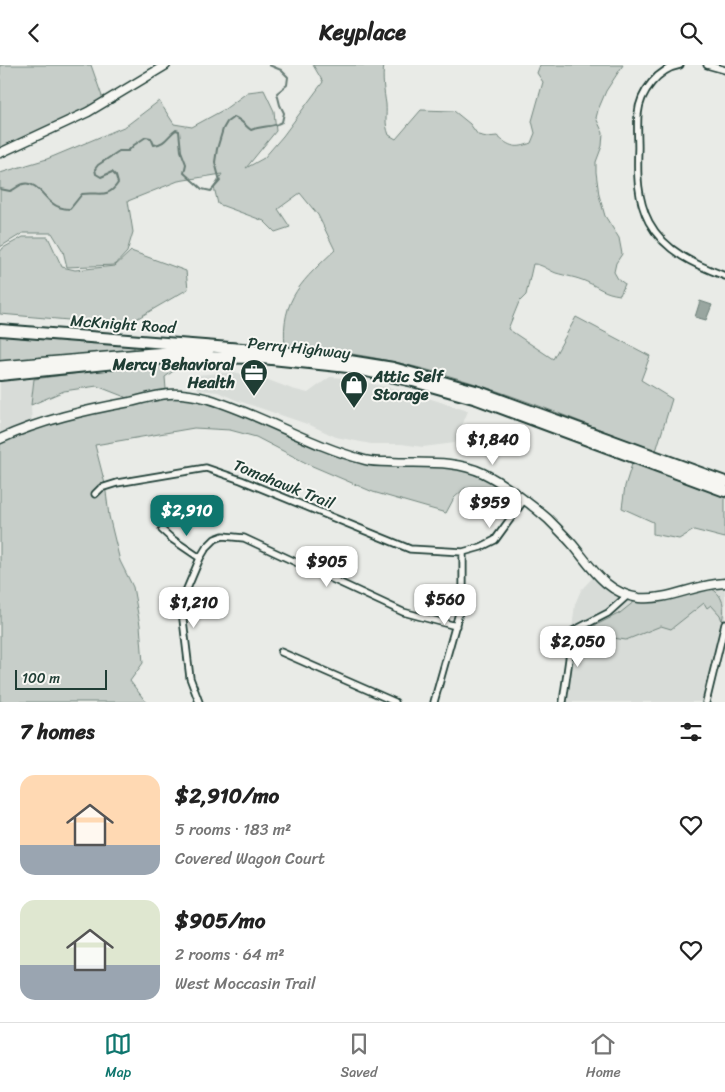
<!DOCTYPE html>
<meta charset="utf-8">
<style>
body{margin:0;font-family:Sriracha,sans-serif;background:#f6f6f6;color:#222;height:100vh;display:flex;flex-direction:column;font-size:19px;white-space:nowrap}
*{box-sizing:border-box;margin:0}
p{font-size:16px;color:#767676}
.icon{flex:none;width:28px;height:28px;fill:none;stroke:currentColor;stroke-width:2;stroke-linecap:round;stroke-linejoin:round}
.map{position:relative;height:637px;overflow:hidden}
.sheet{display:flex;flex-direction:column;background:#fff;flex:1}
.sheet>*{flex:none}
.scale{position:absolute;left:15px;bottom:12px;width:92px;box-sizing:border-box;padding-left:5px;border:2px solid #1f3d34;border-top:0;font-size:14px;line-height:18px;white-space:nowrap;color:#1f3d34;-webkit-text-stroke:4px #f6f6f2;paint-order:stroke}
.price{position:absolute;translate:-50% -42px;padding:0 11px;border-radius:10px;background:#fff;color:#222;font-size:16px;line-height:32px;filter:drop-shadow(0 1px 2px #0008)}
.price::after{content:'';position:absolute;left:50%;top:30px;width:15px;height:11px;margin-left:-8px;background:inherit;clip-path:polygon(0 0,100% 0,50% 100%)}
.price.active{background:#0f766e;color:#fff}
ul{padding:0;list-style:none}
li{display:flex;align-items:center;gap:15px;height:125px;padding:0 20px}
li span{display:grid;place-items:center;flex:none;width:140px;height:100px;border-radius:15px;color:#555}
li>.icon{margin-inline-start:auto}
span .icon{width:60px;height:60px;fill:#fffc;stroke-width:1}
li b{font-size:21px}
h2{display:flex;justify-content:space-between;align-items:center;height:60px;padding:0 20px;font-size:21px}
header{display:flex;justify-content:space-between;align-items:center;height:65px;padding:0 20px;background:#fff;font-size:22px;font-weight:700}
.tabs{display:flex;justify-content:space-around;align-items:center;height:70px;border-top:1px solid #e0e0e0;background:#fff;font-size:14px;color:#767676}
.tabs a{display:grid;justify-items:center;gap:2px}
.tabs .active{color:#0f766e}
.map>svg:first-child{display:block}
.built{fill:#d8dcd8}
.green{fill:#c7cec9;stroke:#73867e}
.water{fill:#99a6a0;stroke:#687c75}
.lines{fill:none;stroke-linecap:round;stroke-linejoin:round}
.stream{stroke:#687c75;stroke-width:2}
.street-casing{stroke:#1f3d34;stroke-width:9}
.secondary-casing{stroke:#1f3d34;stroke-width:11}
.primary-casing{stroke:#1f3d34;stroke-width:12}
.highway-casing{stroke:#1f3d34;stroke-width:14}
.street{stroke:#f6f6f2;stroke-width:5.5}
.secondary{stroke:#f6f6f2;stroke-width:8}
.primary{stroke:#f6f6f2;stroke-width:9}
.highway{stroke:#f6f6f2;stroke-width:10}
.labels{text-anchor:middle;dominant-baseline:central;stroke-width:4;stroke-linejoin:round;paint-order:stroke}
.street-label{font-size:16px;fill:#1f3d34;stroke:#f6f6f2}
.poi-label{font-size:16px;font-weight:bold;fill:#1f3d34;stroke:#f6f6f2;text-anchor:end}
</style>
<header><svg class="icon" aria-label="back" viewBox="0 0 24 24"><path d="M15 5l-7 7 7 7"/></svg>Keyplace<svg class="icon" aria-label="search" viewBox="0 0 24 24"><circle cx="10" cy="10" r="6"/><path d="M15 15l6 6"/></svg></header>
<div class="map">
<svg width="725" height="637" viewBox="0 0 725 637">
<rect width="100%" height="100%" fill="#e9ebe7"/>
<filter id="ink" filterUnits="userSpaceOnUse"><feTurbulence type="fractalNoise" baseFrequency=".02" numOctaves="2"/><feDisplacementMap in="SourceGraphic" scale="10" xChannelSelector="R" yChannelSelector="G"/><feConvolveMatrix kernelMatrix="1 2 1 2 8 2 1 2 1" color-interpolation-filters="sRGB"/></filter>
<g filter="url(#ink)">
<path class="built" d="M 233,307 L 263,313 L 292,324 L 308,328 L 330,312 L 346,313 L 413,328 L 468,346 L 455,378 L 423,382 L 401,379 L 371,379 L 336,372 L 310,360 L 236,335 L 218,327 L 198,325 L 196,310 Z
M 34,314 L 31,340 L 32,362 L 0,374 L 0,317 Z
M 596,509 L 601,515 L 637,532 L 725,518 L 725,559 L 706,637 L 563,637 L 575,539 L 581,525 Z"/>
<path class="green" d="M 0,0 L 91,0 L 104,37 L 0,88 Z
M 313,0 L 384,0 C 382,14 384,26 386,39 C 387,52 384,57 389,70 L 396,74 L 421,45 L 454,46 L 470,59 L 478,70 L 487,72 L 497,71 C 510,82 516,84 531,78 L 535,68 L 532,56 L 543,17 L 537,8 L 540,0 L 623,0 L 606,26 L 598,45 L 596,53 L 603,68 L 602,81 L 596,97 L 596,107 L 599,130 L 605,151 L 619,173 L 622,189 L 616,198 L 614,207 L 618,214 L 625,219 L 620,230 C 604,228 600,223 587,217 C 576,212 566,211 556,208 C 548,205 542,199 533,199 L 526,230 L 519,237 L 508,264 L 553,294 L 576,252 L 650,291 L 641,315 L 672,334 L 656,386 C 577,356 498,322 416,302 C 373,291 329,285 285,281 C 280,234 304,214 335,185 L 318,150 L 300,128 L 278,144 L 290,162 L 275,167 L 264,156 L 218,139 L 214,122 L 222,109 L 178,116 L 128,136 L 133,167 L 127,187 L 115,200 L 67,202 L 63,186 L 52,168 L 23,168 L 0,182 L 0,108 L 47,94 L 126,61 L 159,36 L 174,59 L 192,62 L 225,44 L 248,27 L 264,25 L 274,46 L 276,66 L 246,103 L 264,93 L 283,71 L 323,17 Z
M 23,172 L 48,172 L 62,202 L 75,205 L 115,201 L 131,186 L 186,206 L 188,224 L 126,260 L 0,249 L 0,187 L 3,183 Z
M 0,270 L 134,279 L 134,284 L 0,297 Z
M 170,299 L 182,300 L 165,312 L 166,324 L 170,329 L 208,334 L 367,396 L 467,401 L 524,435 L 518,443 L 477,426 L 465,423 L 454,433 L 446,448 L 373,427 L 310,400 L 256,372 L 230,365 L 194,363 L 95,380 L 105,419 L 109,451 L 120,496 L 133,522 L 140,560 L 143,598 L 130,616 L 146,637 L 0,637 L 0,374 L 125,337 L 125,332 L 97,321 L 64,326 L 31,340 L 34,314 L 102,305 Z
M 633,396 L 725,430 L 725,473 L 694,465 L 679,474 L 653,469 L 653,457 L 622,443 L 625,421 Z
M 703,524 L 712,524 C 724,531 725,544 722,556 L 720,550 L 711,540 L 707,543 L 704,538 L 671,564 L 661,561 L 626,575 L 580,568 L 620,548 L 635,536 L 656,537 Z"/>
<path class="water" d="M 700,236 L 712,240 L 706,255 L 695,252 Z"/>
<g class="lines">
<path class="stream" d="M 0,124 L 10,126 C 14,125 19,120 23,119 C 35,115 44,132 52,138 C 57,142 63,144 70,144 L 82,129 C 98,126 107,135 118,118 L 116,111 L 112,107 L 101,112 L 96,109 L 95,104 L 98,100 L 119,86 L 128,86 L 134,80 L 146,72 L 151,73 L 154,80 C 166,79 167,71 176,65 L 179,66 L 181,86 L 186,99 L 184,108 L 202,124 L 211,126 L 220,116 L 215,97 L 217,84 L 223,64 L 227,57 L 234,52 C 242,55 245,61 251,65 C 263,60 272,63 282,57 L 284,48 L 280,40 L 277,28 L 287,20 L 288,12 L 281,5 L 269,0"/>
<defs>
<path id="street" d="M 680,0 C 658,4 640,27 638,49 C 637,60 638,72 638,83 C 637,109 637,134 649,157 C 665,187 696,200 725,211
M 707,0 L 725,5
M 95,429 L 101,423 L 117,418 L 206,403 L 241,415 L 410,484 L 463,487 L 481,482 L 495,475 L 524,435
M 162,465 L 172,474 L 200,493
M 281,587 L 395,637
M 199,637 L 190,613 L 181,538 L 200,493 L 206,483 L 215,474 L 223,471 L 244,473 L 403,547 L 456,561
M 434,637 L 461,541 L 463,525 L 463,487
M 563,637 L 573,566 L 608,548 L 628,530
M 706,637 L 725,559"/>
<path id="secondary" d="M 0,88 L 88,47 L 166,0
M 0,374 C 41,355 86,345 130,337 C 143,334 156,330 169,329 C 182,328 197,331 209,334 C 262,350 311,381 365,395 C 372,397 381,397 389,397 C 420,399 453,394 483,408 C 502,417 532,440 548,454 C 556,462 565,471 573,480 C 592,503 606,528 639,533 C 668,536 695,519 725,518"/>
<path id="primary" d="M 0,301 L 153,288 L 209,285"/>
<path id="highway" d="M 0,265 L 306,289 L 393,303 L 479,327 L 725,417
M 0,310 L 154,294 L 196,292 L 262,293 L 348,302 L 413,316 L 477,334 L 725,426"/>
</defs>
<use href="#street" class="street-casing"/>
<use href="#secondary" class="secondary-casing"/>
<use href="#primary" class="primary-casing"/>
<use href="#highway" class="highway-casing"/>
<use href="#street" class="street"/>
<use href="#secondary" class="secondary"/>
<use href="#primary" class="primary"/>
<use href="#highway" class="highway"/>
</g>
</g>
<defs>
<symbol id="office-pin" viewBox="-11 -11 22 30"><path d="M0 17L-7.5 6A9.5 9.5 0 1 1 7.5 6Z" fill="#1f3d34" stroke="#f6f6f2"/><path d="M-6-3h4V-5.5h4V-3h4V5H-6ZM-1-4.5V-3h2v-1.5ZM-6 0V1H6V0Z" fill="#fff"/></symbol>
<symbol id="shop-pin" viewBox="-11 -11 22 30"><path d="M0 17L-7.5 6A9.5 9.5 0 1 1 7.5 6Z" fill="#1f3d34" stroke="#f6f6f2"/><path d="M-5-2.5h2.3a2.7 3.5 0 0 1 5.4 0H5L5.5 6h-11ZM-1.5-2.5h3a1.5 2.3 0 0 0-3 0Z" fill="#fff"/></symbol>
</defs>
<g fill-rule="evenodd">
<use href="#office-pin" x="238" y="292" width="32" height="43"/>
<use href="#shop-pin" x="338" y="304" width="32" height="43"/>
</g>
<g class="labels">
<g class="street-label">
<text transform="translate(123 259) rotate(4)">McKnight Road</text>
<text transform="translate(299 283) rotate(6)">Perry Highway</text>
<text transform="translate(284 419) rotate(22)">Tomahawk Trail</text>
</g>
<g class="poi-label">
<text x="235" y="299">Mercy Behavioral<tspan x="235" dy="18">Health</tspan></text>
<text x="373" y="311" text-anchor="start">Attic Self<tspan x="373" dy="18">Storage</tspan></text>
</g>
</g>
</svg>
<div class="scale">100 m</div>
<b class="price" style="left:493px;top:401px">$1,840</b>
<b class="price" style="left:490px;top:464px">$959</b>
<b class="price active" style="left:187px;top:472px">$2,910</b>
<b class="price" style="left:327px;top:523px">$905</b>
<b class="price" style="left:445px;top:561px">$560</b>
<b class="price" style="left:194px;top:564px">$1,210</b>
<b class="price" style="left:578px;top:603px">$2,050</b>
</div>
<section class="sheet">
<h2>7 homes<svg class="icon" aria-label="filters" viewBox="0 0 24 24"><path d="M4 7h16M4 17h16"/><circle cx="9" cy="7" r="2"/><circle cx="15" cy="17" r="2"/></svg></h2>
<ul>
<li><span style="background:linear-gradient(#ffd9b3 70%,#9aa5b1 0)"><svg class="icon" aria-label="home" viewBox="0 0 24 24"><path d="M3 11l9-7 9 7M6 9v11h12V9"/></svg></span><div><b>$2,910/mo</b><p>5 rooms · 183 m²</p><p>Covered Wagon Court</p></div><svg class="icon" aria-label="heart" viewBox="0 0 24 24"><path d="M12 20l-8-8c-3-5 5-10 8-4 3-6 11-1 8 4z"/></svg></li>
<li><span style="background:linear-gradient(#dfe7d0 65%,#9aa5b1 0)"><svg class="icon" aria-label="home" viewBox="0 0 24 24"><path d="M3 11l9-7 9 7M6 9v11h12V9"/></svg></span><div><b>$905/mo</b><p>2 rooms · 64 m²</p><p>West Moccasin Trail</p></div><svg class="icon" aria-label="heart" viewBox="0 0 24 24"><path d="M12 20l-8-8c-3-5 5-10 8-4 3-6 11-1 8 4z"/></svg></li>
</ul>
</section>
<nav class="tabs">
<a class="active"><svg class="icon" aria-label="map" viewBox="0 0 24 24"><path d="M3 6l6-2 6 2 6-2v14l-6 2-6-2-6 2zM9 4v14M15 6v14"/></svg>Map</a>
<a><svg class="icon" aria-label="saved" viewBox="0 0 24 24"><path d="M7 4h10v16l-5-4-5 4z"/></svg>Saved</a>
<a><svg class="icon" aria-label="home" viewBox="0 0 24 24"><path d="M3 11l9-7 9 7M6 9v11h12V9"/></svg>Home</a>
</nav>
